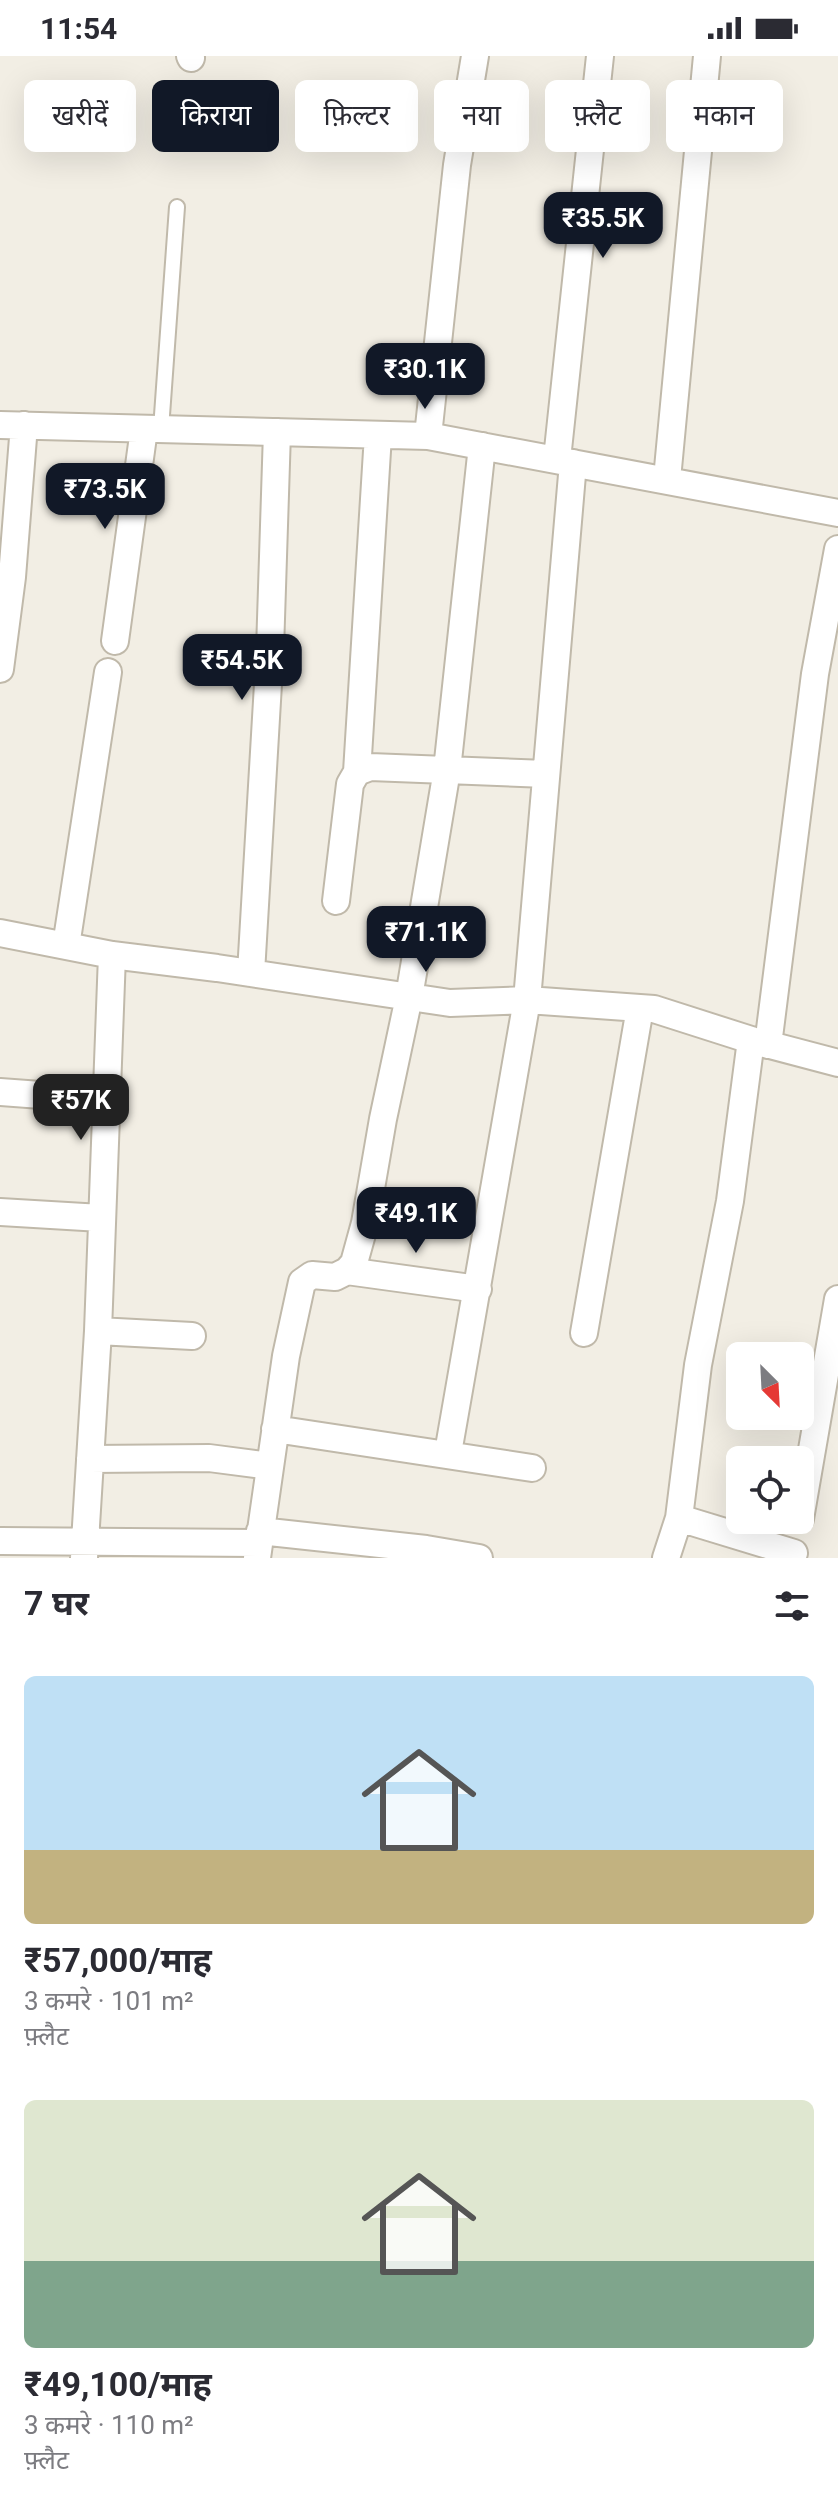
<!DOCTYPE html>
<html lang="hi">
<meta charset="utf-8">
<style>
body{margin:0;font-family:Roboto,"Noto Sans Devanagari",sans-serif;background:#f2f2f3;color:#2b2b33;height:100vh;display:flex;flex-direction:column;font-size:30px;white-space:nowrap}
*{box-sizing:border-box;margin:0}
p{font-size:26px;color:#7c7c81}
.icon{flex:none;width:44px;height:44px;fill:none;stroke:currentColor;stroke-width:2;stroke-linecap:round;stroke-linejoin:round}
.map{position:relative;height:1502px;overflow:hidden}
.panel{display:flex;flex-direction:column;background:#fff;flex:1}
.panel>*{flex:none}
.hud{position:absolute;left:24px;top:24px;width:790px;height:72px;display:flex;gap:16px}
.needle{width:52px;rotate:156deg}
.fabs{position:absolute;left:726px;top:1286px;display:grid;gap:16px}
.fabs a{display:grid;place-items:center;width:88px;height:88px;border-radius:12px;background:#fff;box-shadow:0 8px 32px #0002;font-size:40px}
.price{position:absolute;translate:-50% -68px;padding:0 18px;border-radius:16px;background:#111827;color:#fff;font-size:26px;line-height:52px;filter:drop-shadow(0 2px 4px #0008)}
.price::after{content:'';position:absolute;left:50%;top:48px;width:24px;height:18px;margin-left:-12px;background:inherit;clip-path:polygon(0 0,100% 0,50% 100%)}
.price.on{background:#222;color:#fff}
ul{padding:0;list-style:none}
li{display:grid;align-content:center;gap:16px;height:424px;padding:0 24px}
li span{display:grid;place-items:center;height:248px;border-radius:12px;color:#555}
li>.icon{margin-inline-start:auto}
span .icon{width:144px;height:144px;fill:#fffc;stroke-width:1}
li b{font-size:34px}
h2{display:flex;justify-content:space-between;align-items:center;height:96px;padding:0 24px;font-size:34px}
.tag{padding:0 28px;border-radius:12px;background:#fff;box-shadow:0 8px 32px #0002;font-size:28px;line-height:72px}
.tag.on{background:#111827;color:#fff}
.status{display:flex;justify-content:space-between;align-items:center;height:56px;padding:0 40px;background:#fff;direction:ltr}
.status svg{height:22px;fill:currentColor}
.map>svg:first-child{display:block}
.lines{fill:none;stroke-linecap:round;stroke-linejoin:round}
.lane-casing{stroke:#c0b9aa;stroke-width:18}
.street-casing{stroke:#c0b9aa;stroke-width:30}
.lane{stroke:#fff;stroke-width:14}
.street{stroke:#fff;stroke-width:26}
</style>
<div class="status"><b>11:54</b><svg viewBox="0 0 49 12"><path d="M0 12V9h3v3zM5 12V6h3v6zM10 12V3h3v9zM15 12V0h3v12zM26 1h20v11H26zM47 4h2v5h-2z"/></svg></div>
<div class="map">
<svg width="838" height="1502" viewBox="0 0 838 1502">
<rect width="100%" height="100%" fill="#f2eee4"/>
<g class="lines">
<defs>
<path id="lane" d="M 161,373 L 177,151"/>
<path id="street" d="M 190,0 L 191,2
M 0,369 L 428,380 L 838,457
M 428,380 L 457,109 L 475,0
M 557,403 L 600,0
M 667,423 L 707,0
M 115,585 L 144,373
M 0,613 L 12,521 L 24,369
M 357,716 L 378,379
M 336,845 L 350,728 L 357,716 L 370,711 L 546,718
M 0,877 L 112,899 L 217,912 L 450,947 L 527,944 L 654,953 L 751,984 L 838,1007
M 66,890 L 108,616
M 251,917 L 270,594 L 277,376
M 768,989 L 815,618 L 838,493
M 0,1036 L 108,1044
M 0,1156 L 101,1162
M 347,1215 L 478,1233
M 98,1275 L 192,1280
M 584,1277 L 640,952
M 275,1373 L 532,1412
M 448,1397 L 527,944 L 573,407
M 90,1403 L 209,1402 L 270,1410
M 679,1462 L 794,1497
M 800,1463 L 838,1243
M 260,1475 L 426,1493 L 479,1502
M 0,1485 L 259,1487
M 84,1502 L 98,1275 L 112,899
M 257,1502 L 286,1300 L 302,1226 L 312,1219 L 335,1221 L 347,1215 L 354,1207 L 365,1167 L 383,1063 L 409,941 L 447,714 L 482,390
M 666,1502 L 679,1462 L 698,1309 L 730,1145 L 751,984"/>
</defs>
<use href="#lane" class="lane-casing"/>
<use href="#street" class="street-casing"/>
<use href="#lane" class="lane"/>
<use href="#street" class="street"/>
</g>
</svg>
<div class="fabs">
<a><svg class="needle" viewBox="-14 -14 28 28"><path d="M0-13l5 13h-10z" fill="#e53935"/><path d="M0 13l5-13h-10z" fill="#7c7c81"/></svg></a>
<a><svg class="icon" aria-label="locate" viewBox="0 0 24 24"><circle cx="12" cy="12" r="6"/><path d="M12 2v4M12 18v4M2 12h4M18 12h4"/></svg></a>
</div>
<b class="price" style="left:603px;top:204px">₹35.5K</b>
<b class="price" style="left:425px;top:355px">₹30.1K</b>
<b class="price" style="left:105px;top:475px">₹73.5K</b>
<b class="price" style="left:242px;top:646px">₹54.5K</b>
<b class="price" style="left:426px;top:918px">₹71.1K</b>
<b class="price on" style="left:81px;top:1086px">₹57K</b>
<b class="price" style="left:416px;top:1199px">₹49.1K</b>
<div class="hud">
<a class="tag">खरीदें</a>
<a class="tag on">किराया</a>
<a class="tag">फ़िल्टर</a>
<a class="tag">नया</a>
<a class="tag">फ़्लैट</a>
<a class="tag">मकान</a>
</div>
</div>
<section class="panel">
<h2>7 घर<svg class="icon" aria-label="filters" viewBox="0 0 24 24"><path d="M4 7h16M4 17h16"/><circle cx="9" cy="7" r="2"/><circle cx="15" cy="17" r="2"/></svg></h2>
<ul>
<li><span style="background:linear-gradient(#bfe0f5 70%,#c2b280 0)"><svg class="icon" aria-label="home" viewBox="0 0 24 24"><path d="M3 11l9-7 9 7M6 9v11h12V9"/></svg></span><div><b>₹57,000/माह</b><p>3 कमरे · 101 m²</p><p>फ़्लैट</p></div></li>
<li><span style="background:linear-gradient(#dfe7d0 65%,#7fa58c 0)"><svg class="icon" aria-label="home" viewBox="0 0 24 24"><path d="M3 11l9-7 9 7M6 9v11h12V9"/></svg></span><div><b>₹49,100/माह</b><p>3 कमरे · 110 m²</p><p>फ़्लैट</p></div></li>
</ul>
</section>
